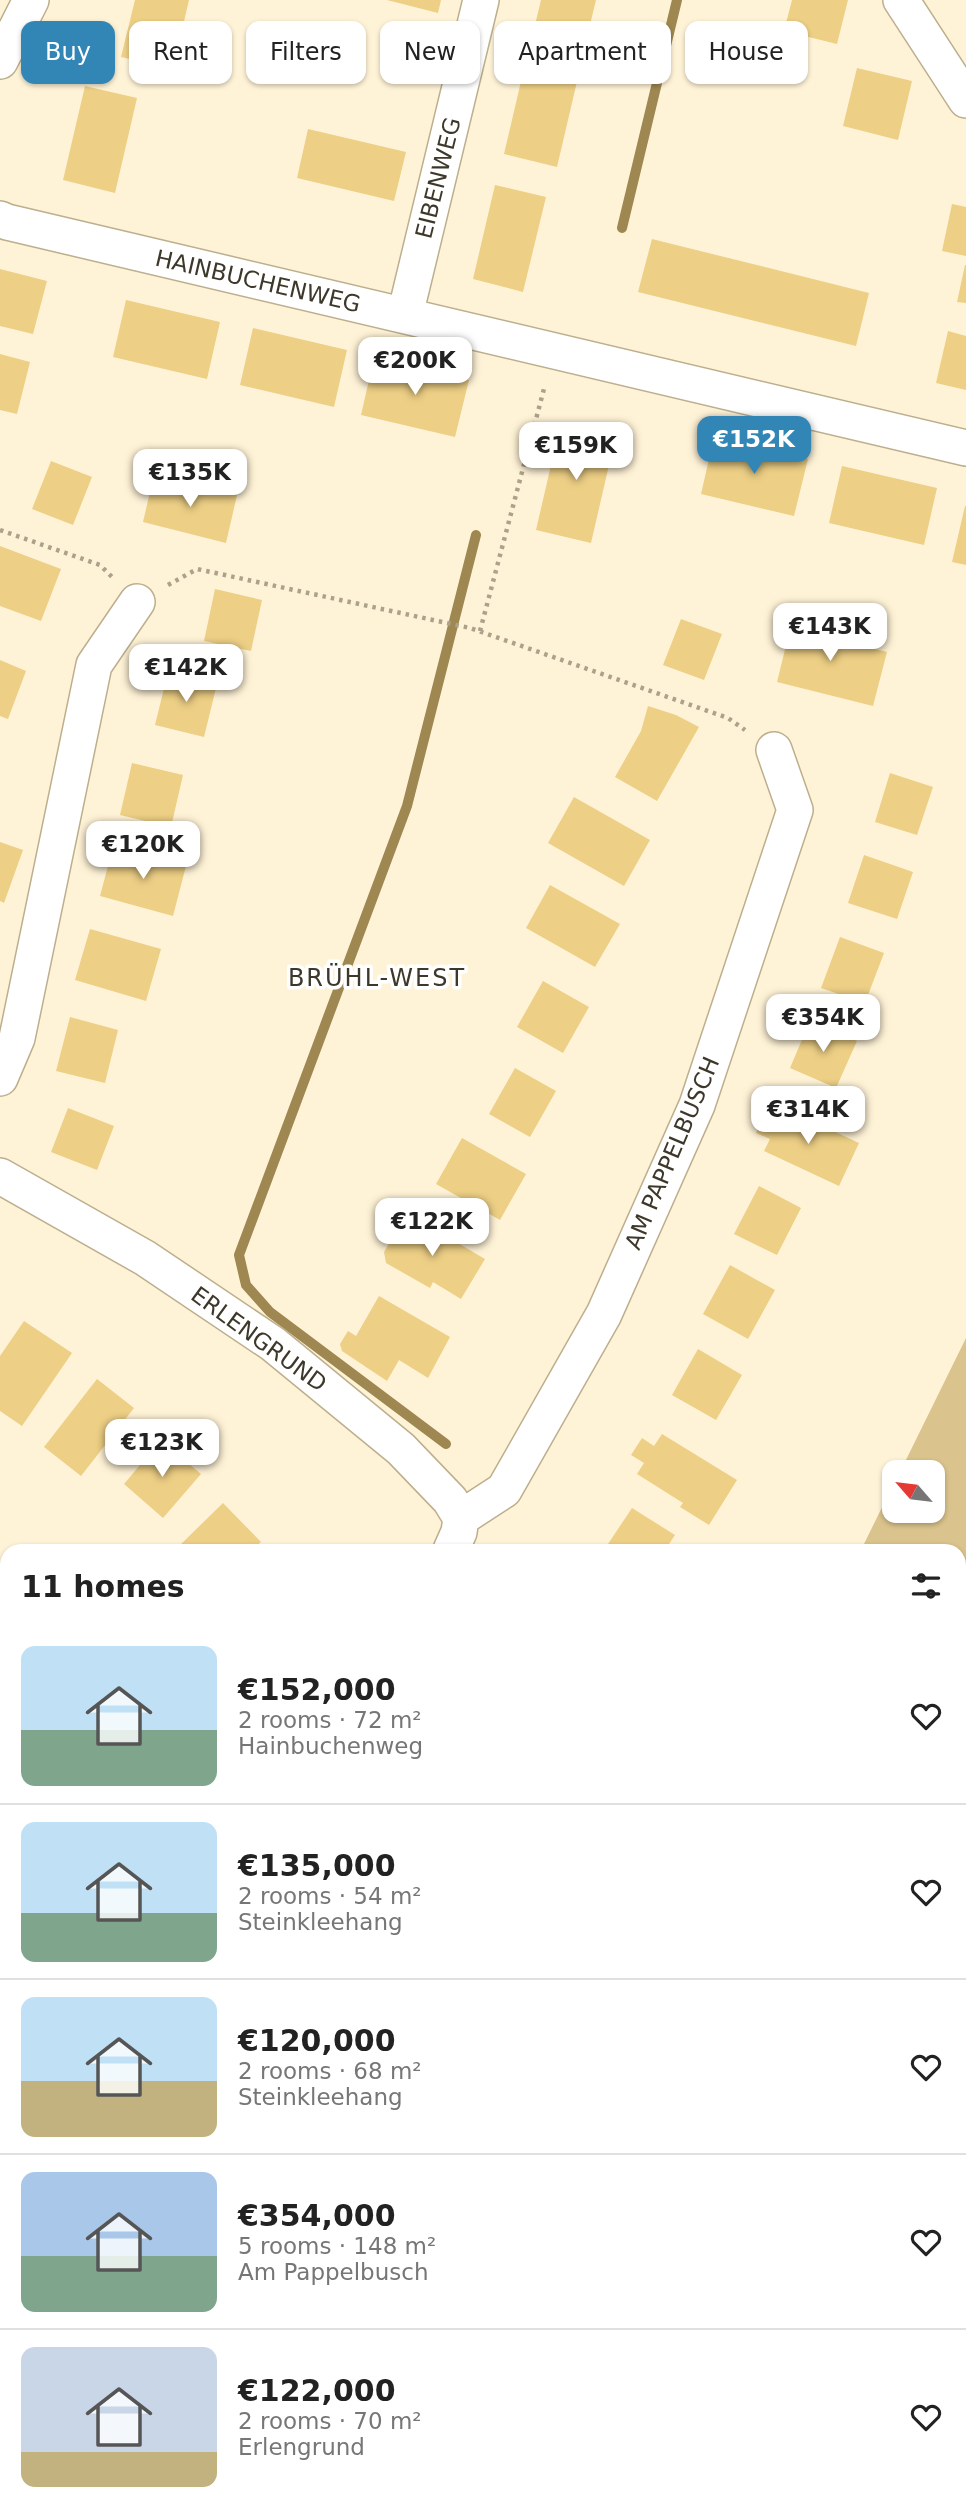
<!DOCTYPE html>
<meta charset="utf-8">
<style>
body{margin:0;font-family:"DejaVu Sans",sans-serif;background:#f2f2f2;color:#222;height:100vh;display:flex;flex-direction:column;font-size:26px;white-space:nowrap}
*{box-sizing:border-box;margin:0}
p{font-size:23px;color:#767676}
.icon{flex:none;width:38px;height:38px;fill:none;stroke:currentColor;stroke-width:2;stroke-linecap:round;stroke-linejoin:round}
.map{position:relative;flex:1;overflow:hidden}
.drawer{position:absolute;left:0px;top:1544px;width:966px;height:975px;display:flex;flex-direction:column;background:#fff;border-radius:21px 21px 0 0;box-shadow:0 2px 5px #0004}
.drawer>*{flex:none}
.top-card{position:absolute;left:21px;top:21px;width:924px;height:63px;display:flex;gap:14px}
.needle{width:46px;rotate:298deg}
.buttons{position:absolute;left:882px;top:1460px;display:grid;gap:14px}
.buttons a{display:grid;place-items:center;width:63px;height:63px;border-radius:14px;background:#fff;box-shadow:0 2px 5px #0004;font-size:35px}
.price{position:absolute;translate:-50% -60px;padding:0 16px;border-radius:14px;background:#fff;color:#222;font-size:23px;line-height:46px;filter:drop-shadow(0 2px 4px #0008)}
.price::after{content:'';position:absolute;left:50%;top:42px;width:21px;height:16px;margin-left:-10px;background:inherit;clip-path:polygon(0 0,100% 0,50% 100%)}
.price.current{background:#3186b6;color:#fff}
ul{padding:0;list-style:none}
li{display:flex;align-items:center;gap:21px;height:175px;padding:0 21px}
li+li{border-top:2px solid #e0e0e0}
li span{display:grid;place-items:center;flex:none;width:196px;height:140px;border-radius:14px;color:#555}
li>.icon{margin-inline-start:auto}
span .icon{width:84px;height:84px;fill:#fffc;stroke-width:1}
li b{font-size:30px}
h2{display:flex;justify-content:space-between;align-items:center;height:84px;padding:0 21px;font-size:30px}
.chip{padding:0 24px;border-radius:14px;background:#fff;box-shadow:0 2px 5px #0004;font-size:24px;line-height:63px}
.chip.current{background:#3186b6;color:#fff}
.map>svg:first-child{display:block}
.green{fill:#dac38c}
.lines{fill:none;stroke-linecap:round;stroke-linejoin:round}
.stream{stroke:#9e8750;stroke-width:10}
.building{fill:#edcf85}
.minor-casing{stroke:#bdaf8d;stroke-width:38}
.path{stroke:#aba28c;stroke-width:4.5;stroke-dasharray:3.5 5;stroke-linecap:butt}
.minor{stroke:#fff;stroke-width:35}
.labels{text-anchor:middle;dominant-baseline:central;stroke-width:7;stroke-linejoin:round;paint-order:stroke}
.street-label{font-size:23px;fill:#3e382b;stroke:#fff}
.neighbourhood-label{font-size:24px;letter-spacing:2px;fill:#3e382b;stroke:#fff}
</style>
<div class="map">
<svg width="966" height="2517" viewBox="0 0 966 2517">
<rect width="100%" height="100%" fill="#fff3d7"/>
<path class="green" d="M 966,1338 L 966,2517 L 115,2517 L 118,2511 L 959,2511 L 959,1550 L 861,1550 L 894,1483 L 894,1510 L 933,1510 L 933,1472 L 900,1472 Z"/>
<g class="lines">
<path class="stream" d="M 622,228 L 677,0
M 446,1444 L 270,1312 L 246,1285 L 239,1255 L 407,806 L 476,535"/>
</g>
<path class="building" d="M 135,0 L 189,0 L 173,69 L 121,57 Z
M 387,0 L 441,0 L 438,13 Z
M 541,0 L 596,0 L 586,41 L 534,29 Z
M 792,0 L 848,0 L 837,44 L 784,31 Z
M 526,60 L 579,73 L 557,167 L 504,154 Z
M 857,68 L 912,81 L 898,140 L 843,126 Z
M 85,86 L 137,98 L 115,193 L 63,180 Z
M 308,129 L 406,152 L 394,201 L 297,178 Z
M 495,185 L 546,197 L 523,292 L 473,279 Z
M 952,204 L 966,207 L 966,256 L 942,251 Z
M 652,239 L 869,293 L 856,346 L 638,292 Z
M 965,265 L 966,265 L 966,303 L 957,302 Z
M 0,269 L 47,281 L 33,334 L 0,326 Z
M 126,300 L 220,322 L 207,379 L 113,357 Z
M 253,328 L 347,350 L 334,407 L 240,385 Z
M 948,331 L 966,336 L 966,390 L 936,383 Z
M 0,354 L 30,362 L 17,414 L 0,410 Z
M 374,358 L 469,380 L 455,437 L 361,415 Z
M 561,422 L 616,435 L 591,543 L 536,530 Z
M 714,437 L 808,459 L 794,516 L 701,494 Z
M 51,461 L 92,477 L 73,525 L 32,509 Z
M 842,466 L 937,488 L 924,545 L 829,523 Z
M 154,475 L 237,495 L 226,543 L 143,522 Z
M 965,506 L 966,506 L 966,565 L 952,562 Z
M 0,546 L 61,569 L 41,621 L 0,606 Z
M 215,589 L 262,600 L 251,651 L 204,641 Z
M 793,617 L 842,629 L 839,640 L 887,652 L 873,706 L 777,682 Z
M 681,619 L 722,634 L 704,680 L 663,665 Z
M 0,660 L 26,671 L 8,719 L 0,716 Z
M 168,672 L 217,684 L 204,737 L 155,725 Z
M 648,706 L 676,715 L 699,727 L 657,801 L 615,777 L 641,731 Z
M 132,763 L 183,775 L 171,827 L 120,815 Z
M 890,773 L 933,787 L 917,835 L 875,822 Z
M 574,797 L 650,840 L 624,886 L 548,843 Z
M 0,842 L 23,850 L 4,903 L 0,901 Z
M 113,847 L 186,866 L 173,916 L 100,896 Z
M 864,855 L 913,872 L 897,919 L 848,903 Z
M 550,885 L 620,924 L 595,967 L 526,928 Z
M 90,929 L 161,949 L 146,1001 L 75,980 Z
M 840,937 L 884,953 L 865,1003 L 821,988 Z
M 543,981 L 589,1007 L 563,1053 L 517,1027 Z
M 70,1017 L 118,1030 L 105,1083 L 56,1071 Z
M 810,1021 L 857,1041 L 836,1088 L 790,1068 Z
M 515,1068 L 556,1091 L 530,1137 L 489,1114 Z
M 68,1108 L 114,1126 L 97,1170 L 51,1152 Z
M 784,1108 L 859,1143 L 839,1186 L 764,1151 L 770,1139 L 756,1133 L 764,1114 L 778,1121 Z
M 462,1138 L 526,1174 L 500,1220 L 436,1184 Z
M 759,1186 L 801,1208 L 777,1255 L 734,1234 Z
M 412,1216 L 485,1259 L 461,1299 L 433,1282 L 430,1288 L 386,1263 L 384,1252 L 401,1223 L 408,1221 Z
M 730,1265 L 775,1290 L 748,1339 L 703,1314 Z
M 379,1296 L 450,1337 L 428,1378 L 399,1360 L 387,1381 L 342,1351 L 340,1344 L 348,1331 L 356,1336 Z
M 24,1321 L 72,1353 L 22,1426 L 0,1411 L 0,1356 Z
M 698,1349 L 742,1375 L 716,1420 L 672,1395 Z
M 97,1379 L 134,1408 L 81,1476 L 44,1447 Z
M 662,1434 L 737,1480 L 709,1525 L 680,1507 L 683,1503 L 637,1474 L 644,1463 L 631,1455 L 642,1438 L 654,1446 Z
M 161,1440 L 201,1474 L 163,1518 L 124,1484 Z
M 223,1503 L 261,1542 L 252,1550 L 180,1550 L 177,1548 Z
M 632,1508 L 675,1535 L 665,1550 L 604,1550 Z
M 0,1684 L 7,1689 L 7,1724 L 0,1735 Z
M 54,2511 L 108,2511 L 108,2517 L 55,2517 Z"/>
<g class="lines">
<defs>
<path id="minor" d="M 901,0 L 966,100
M 0,61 L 31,0
M 0,219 L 7,222 L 966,448
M 405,315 L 481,0
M 0,1078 L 17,1038 L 94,665 L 137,602
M 0,1176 L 145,1258 L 273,1344 L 401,1449 L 450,1500 L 461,1518 L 459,1532 L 451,1550
M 461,1518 L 504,1490 L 604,1314 L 697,1105 L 795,810 L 774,750
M 0,1983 L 7,2092
M 0,2469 L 7,2469
M 29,2517 L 29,2511"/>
</defs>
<use href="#minor" class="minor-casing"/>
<path class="path" d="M 0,530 L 100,565 L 114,579
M 168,585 L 197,569 L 470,628 L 728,718 L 745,730
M 480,631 L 545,385
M 959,1803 L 966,1799
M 271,2517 L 273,2511"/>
<use href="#minor" class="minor"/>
</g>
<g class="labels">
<g class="street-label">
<text transform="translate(438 178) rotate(-76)">EIBENWEG</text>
<text transform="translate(258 281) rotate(13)">HAINBUCHENWEG</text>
<text transform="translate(672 1153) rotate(-67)">AM PAPPELBUSCH</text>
<text transform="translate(259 1339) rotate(36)">ERLENGRUND</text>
</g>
<g class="neighbourhood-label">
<text x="377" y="978">BRÜHL-WEST</text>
</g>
</g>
</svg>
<div class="buttons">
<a><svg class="needle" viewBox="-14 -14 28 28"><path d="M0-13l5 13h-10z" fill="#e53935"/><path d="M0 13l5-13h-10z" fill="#767676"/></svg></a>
</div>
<b class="price" style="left:415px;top:397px">€200K</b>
<b class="price current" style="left:754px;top:476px">€152K</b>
<b class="price" style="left:576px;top:482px">€159K</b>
<b class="price" style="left:190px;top:509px">€135K</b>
<b class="price" style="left:830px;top:663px">€143K</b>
<b class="price" style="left:186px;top:704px">€142K</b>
<b class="price" style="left:143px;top:881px">€120K</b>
<b class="price" style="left:823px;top:1054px">€354K</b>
<b class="price" style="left:808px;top:1146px">€314K</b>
<b class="price" style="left:432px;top:1258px">€122K</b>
<b class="price" style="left:162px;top:1479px">€123K</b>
<div class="top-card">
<a class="chip current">Buy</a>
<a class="chip">Rent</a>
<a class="chip">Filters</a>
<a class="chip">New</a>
<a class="chip">Apartment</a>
<a class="chip">House</a>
</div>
<section class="drawer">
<h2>11 homes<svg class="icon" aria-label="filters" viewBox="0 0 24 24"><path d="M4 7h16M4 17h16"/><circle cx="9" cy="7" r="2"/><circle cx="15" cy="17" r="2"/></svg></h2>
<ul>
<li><span style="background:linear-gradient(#bfe0f5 60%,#7fa58c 0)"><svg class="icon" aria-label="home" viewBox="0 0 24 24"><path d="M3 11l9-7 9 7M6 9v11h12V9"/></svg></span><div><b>€152,000</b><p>2 rooms · 72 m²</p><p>Hainbuchenweg</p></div><svg class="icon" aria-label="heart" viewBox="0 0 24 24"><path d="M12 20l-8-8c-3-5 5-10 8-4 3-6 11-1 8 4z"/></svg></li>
<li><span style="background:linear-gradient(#bfe0f5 65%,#7fa58c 0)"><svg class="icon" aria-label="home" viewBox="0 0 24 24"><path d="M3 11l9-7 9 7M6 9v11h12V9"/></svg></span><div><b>€135,000</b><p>2 rooms · 54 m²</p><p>Steinkleehang</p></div><svg class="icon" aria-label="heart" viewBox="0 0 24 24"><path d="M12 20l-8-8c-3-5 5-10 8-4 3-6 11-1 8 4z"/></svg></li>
<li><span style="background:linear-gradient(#bfe0f5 60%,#c2b280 0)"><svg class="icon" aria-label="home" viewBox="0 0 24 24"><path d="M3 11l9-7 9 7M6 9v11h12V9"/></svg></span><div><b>€120,000</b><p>2 rooms · 68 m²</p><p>Steinkleehang</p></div><svg class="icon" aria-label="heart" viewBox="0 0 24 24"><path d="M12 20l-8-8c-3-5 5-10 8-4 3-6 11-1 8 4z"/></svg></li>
<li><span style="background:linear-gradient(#a9c7e8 60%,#7fa58c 0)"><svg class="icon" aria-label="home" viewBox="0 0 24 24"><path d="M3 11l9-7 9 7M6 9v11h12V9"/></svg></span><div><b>€354,000</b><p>5 rooms · 148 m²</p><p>Am Pappelbusch</p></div><svg class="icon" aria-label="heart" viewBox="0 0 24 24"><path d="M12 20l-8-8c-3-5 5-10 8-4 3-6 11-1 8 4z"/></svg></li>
<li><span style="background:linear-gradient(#c9d6e8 75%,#c2b280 0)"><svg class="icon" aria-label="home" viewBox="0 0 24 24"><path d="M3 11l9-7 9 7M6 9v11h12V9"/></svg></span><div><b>€122,000</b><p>2 rooms · 70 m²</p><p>Erlengrund</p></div><svg class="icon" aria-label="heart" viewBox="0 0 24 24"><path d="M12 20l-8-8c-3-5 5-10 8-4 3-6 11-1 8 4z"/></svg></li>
</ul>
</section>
</div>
